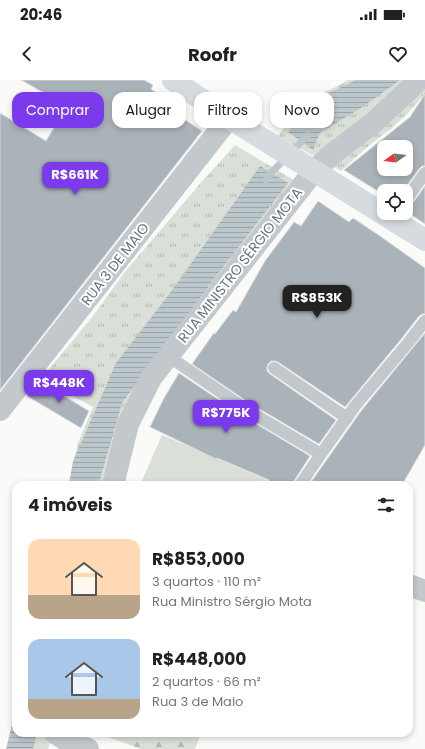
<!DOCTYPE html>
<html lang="pt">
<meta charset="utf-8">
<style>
body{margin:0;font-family:Poppins,sans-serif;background:#f2f2f2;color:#202124;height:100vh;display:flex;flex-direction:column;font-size:15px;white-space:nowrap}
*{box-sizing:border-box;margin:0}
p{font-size:13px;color:#757577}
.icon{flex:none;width:22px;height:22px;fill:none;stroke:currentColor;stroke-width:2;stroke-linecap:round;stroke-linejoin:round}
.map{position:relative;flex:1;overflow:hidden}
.details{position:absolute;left:12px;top:401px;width:401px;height:256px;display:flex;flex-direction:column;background:#fff;border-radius:12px;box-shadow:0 2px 6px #0003}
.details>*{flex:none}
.banner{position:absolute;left:12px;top:12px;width:401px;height:36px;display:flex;gap:8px}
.needle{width:26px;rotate:256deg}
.controls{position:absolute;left:377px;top:60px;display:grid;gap:8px}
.controls a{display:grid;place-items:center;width:36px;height:36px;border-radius:8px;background:#fff;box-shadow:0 2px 6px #0003;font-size:20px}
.price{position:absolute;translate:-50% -34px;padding:0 9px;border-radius:8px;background:#7c3aed;color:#fff;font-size:13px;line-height:26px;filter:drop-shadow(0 1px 2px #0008)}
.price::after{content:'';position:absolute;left:50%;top:24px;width:12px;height:9px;margin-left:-6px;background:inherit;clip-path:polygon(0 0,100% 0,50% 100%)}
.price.active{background:#222;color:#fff}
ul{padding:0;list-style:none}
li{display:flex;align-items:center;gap:12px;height:100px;padding:0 16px}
li span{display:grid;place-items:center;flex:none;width:112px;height:80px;border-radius:12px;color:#555}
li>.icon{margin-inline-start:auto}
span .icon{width:48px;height:48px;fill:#fffc;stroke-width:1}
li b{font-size:17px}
h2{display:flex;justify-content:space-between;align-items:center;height:48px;padding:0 16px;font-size:17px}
.chip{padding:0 14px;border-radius:12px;background:#fff;box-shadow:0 2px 6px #0003;font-size:14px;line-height:36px}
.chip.active{background:#7c3aed;color:#fff}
.status{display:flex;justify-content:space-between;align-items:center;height:28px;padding:0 20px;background:#fff;direction:ltr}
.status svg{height:11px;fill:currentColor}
header{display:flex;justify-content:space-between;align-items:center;height:52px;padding:0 16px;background:#fff;font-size:18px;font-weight:700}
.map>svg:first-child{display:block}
.forest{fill:url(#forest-firs)}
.park{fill:url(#park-tufts)}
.pitch{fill:#dadfd7}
.water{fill:url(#water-rules)}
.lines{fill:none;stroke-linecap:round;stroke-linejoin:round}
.stream{stroke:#bbc7cb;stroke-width:7}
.building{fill:#aab3b9;stroke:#dcdcda;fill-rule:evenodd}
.lane{stroke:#c3c8cc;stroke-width:12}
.street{stroke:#c3c8cc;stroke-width:22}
.secondary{stroke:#d6dbdf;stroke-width:22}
.labels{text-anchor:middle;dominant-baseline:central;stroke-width:4;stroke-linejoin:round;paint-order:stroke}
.street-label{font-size:14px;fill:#657683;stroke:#fff}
</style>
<div class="status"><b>20:46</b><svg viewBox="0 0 49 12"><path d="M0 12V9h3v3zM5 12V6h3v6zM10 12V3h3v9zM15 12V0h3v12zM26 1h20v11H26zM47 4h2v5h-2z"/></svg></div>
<header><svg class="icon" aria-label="back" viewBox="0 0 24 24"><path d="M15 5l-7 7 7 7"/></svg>Roofr<svg class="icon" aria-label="heart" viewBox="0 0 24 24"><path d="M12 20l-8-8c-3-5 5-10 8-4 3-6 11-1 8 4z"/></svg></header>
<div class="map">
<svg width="425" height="669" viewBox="0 0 425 669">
<defs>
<pattern id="forest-firs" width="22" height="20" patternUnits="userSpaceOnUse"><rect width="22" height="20" fill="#dadfd7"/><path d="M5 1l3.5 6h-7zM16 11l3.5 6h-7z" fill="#b4b9b4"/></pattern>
<pattern id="park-tufts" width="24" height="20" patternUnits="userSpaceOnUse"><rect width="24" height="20" fill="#dadfd7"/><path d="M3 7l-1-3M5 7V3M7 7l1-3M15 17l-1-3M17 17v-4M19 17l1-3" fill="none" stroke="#b4b9b4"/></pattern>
<pattern id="water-rules" width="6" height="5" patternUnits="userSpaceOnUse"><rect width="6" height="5" fill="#bbc7cb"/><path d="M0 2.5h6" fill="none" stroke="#9ca6aa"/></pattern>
</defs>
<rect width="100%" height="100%" fill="#fafaf8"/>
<path class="forest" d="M 97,653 L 201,653 L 195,669 L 141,669 Z"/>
<path class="park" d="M 348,0 L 425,0 L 425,14 L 408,33 L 391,49 L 372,63 L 341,91 L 278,56 L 306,19 L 336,7 Z
M 235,65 L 302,105 L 168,276 L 113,405 L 68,405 L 78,363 L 93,327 L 41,299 L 93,236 L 124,193 L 199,105 Z
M 16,626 L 16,653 L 52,653 L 48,669 L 7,669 Z"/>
<path class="pitch" d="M 162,355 L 267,400 L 265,405 L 140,405 Z"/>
<path class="water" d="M 356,0 L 400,0 L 364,26 L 320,53 L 316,62 L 313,70 L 288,52 L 308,27 L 316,19 Z
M 260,86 L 288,103 L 214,199 L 122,323 L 102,392 L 99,405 L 69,405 L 73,381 L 116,283 L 173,209 Z
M 16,628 L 16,653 L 37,653 L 33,669 L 6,669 Z"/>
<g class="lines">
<path class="stream" d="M 266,100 L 270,94 L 308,55"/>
</g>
<path class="building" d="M 21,0 L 144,0 L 153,5 L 151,9 L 158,14 L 155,19 L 166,26 L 166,27 L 202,51 L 0,310 L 0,33 L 46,61 L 67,26 Z
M 425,14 L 425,86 L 422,86 L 419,89 L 403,111 L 384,111 L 384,115 L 344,90 L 410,37 ZM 384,67 L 406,67 L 406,89 L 384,89 Z
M 425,106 L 425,144 L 406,131 L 406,127 L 409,127 L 412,124 Z
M 318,121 L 349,142 L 353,138 L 380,156 L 425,188 L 425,234 L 422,234 L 419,236 L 402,258 L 345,327 L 278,282 L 275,281 L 271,281 L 268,284 L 267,287 L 267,291 L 270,294 L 336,340 L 319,364 L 251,324 L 192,284 L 214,253 L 215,254 L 233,230 L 236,232 L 265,181 L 294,142 L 301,146 Z
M 425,253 L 425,365 L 402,405 L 309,405 L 361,331 Z
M 179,293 L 243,336 L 310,376 L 294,401 L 293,405 L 266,405 L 269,400 L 217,378 L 216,379 L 150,347 L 164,318 Z
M 39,301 L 89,331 L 81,348 L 27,316 Z"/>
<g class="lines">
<path class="lane" d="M 406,120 L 425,93
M 168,276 L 247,330 L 321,374
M 274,288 L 347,338
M 300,405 L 321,374 L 355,326 L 408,263 L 425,241"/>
<path class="street" d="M 0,330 L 229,38
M 113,405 L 128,344 L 151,298 L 314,91 L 331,75 L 373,43 L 414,5 L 418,0
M 409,505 L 425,511
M 55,653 L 67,661 L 88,669"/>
<path class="secondary" d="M 173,0 L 229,38 L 425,160"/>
</g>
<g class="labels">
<g class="street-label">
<text transform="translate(115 184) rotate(-52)">RUA 3 DE MAIO</text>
<text transform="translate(240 185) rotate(-52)">RUA MINISTRO SÉRGIO MOTA</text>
</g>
</g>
</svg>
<div class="controls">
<a><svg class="needle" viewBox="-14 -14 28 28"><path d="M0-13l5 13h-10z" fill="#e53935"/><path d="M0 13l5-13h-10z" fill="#757577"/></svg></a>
<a><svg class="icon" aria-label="locate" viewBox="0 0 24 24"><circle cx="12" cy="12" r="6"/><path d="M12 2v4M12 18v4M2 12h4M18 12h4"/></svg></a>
</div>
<b class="price" style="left:75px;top:116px">R$661K</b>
<b class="price active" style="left:317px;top:239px">R$853K</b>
<b class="price" style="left:59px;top:324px">R$448K</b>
<b class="price" style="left:226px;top:354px">R$775K</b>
<div class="banner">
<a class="chip active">Comprar</a>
<a class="chip">Alugar</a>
<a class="chip">Filtros</a>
<a class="chip">Novo</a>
</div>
<section class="details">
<h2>4 imóveis<svg class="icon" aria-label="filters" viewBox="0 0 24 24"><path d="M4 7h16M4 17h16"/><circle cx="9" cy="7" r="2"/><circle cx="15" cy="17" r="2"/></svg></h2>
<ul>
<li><span style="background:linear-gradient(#ffd9b3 70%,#b9a48a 0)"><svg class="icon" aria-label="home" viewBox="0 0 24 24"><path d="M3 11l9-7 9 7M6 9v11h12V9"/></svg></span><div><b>R$853,000</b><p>3 quartos · 110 m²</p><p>Rua Ministro Sérgio Mota</p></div></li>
<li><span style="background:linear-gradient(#a9c7e8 75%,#b9a48a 0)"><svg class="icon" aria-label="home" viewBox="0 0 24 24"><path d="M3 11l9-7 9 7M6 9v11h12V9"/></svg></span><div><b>R$448,000</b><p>2 quartos · 66 m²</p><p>Rua 3 de Maio</p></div></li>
</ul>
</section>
</div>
